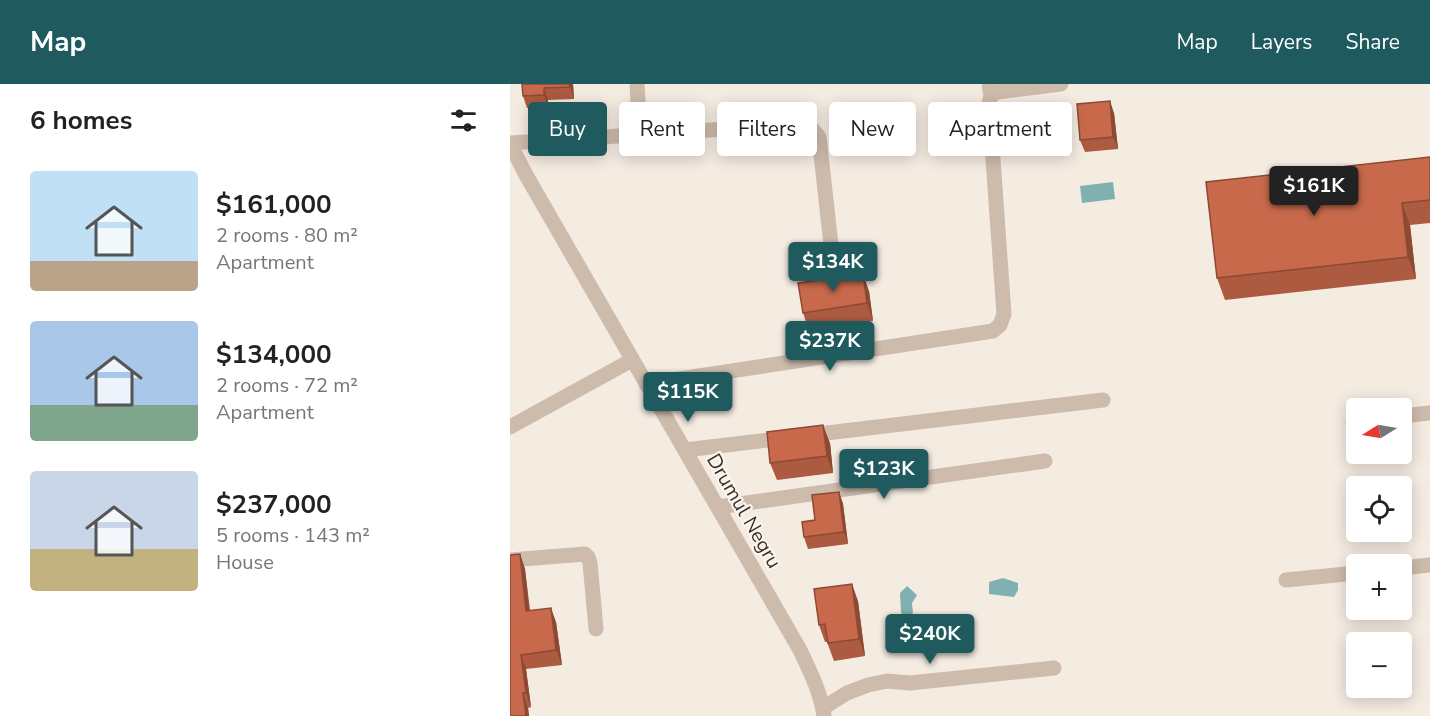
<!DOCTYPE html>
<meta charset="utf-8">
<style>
body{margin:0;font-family:"Nunito Sans",sans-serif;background:#f6f6f6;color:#222;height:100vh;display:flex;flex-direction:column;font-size:22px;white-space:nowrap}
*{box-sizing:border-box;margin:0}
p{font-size:20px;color:#767676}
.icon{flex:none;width:33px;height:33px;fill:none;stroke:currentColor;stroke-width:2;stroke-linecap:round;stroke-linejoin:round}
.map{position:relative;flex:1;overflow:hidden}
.panel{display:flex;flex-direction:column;background:#fff;width:510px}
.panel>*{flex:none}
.top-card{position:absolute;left:18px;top:18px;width:570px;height:54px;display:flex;gap:12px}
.needle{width:39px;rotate:259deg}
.fabs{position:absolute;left:836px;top:314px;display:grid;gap:12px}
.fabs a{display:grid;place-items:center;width:66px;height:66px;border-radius:6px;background:#fff;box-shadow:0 3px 15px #0003;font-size:30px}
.price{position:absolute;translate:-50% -51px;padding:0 14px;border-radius:6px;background:#1f5a5e;color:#fff;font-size:20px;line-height:39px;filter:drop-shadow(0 2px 3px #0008)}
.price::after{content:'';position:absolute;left:50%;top:36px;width:18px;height:14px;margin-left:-9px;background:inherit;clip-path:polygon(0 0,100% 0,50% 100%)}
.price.active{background:#222;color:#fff}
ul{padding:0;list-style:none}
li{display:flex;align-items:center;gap:18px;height:150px;padding:0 30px}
li span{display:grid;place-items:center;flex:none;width:168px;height:120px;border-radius:6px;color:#555}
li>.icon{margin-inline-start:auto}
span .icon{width:72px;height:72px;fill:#fffc;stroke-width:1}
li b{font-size:26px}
h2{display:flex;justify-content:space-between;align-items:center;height:72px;padding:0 30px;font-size:26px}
.chip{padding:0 21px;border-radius:6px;background:#fff;box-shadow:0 3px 15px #0003;font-size:21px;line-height:54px}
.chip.active{background:#1f5a5e;color:#fff}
header{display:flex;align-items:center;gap:36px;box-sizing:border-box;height:84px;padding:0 30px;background:#1f5a5e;color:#fff}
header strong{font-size:28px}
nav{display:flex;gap:33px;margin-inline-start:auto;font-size:21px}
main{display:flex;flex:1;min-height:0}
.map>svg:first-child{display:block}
.water{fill:#7fb0b2}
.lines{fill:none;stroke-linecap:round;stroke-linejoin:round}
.minor{stroke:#cdbbac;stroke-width:15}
.wall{fill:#ac5a40}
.shaded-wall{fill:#8c4a34}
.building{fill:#c8694b;stroke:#8c4a34;stroke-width:1.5}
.labels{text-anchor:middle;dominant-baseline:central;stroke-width:4.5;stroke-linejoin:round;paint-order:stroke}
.street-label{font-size:20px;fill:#3b302b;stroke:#fbf5ee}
</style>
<header>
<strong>Map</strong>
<nav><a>Map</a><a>Layers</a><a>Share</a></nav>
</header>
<main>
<section class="panel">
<h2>6 homes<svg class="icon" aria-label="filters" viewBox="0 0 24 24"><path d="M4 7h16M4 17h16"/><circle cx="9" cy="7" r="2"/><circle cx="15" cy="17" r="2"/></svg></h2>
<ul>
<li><span style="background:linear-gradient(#bfe0f5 75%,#b9a48a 0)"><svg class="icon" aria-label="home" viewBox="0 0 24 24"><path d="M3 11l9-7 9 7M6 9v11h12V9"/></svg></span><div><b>$161,000</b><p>2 rooms · 80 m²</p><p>Apartment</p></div></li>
<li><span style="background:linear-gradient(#a9c7e8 70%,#7fa58c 0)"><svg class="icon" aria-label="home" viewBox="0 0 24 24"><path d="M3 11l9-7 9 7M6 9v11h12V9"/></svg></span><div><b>$134,000</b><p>2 rooms · 72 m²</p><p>Apartment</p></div></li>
<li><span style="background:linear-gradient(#c9d6e8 65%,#c2b280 0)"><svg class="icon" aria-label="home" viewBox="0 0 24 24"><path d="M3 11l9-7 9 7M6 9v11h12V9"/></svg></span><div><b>$237,000</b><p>5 rooms · 143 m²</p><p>House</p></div></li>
</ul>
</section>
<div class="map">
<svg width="920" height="632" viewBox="0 0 920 632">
<rect width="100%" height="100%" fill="#f4ebe1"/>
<path class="water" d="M 603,98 L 605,115 L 572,119 L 570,102 Z
M 493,494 L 508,499 L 508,506 L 504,513 L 479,510 L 479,498 Z
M 397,502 L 407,511 L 402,519 L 403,529 L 397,532 L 391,529 L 390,509 Z"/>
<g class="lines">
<path class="minor" d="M 127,0 L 130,51
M 481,12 L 487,8 L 551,0
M 0,59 L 292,40 L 302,45 L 309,53 L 325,197
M 0,60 L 16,91 L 290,566 C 300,587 311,609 314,632
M 136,300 L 483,247 L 490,241 L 494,230 L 479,19 L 481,12 L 479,0
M 891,332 L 920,329
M 843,338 L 846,337
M 0,343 L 122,276
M 175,366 L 593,316
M 208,423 L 535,377
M 0,476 L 75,470 L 78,473 L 80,479 L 86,545
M 891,484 L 920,481
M 776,496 L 846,489
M 313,624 L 337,609 L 358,601 L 377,597 L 400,599 L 544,584"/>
</g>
<path class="wall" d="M 12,0 L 63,0 L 64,15 L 38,16 L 38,23 L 17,24 L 13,12 Z
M 604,29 L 608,65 L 575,68 L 570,56 Z
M 920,73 L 920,139 L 900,141 L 906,195 L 715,216 L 707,194 Z
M 359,207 L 363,237 L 299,246 L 293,229 Z
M 320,359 L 323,389 L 267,396 L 260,379 Z
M 329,408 L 333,420 L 338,460 L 298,465 L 294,453 L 305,436 Z
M 10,470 L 15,485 L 20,526 L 46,538 L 52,581 L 16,585 L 21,623 L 18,624 L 19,632 L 0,632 Z
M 348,517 L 355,572 L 324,577 L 317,558 L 315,558 L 309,541 Z"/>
<path class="shaded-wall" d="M 59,0 L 63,0 L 64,15 Z
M 34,4 L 38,16 L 38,23 L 34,11 Z
M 600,17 L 604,29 L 608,65 L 603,53 Z
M 892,119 L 900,141 L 906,195 L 898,173 Z
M 353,190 L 359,207 L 363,237 L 357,219 Z
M 313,341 L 320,359 L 323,389 L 317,372 Z
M 329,408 L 333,420 L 338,460 L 334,448 Z
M 10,470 L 15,485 L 21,542 L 16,527 Z
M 342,500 L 348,517 L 355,572 L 349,555 Z
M 41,524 L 46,538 L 52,581 L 46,566 Z
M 11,571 L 16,585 L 21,623 L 16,609 Z
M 13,609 L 18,624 L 19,632 L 16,632 Z"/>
<path class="building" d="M 12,0 L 59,0 L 60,3 L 34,4 L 34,11 L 13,12 Z
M 600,17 L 603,53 L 570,56 L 567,20 Z
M 920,73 L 920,116 L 892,119 L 898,173 L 707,194 L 696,98 Z
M 353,190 L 357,219 L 293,229 L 288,199 Z
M 313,341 L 317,372 L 260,379 L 257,348 Z
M 329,408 L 334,448 L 294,453 L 292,438 L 305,436 L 302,411 Z
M 10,470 L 16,527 L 41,524 L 46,566 L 11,571 L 16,609 L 13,609 L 16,632 L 0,632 L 0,471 Z
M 342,500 L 349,555 L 318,559 L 315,540 L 309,541 L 304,505 Z"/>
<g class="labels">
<g class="street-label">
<text transform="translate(234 427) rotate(60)">Drumul Negru</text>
</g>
</g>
</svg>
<div class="fabs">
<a><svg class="needle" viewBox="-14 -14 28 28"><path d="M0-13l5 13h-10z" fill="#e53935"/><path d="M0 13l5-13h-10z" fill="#767676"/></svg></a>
<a><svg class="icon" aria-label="locate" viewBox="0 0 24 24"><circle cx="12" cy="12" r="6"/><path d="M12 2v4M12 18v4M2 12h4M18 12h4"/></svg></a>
<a>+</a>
<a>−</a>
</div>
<b class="price active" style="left:804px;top:133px">$161K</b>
<b class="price" style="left:323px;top:209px">$134K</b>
<b class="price" style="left:320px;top:288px">$237K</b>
<b class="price" style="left:178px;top:339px">$115K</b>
<b class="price" style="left:374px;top:416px">$123K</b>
<b class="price" style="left:420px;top:581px">$240K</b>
<div class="top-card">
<a class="chip active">Buy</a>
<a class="chip">Rent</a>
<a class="chip">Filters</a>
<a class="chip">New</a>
<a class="chip">Apartment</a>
</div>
</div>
</main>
